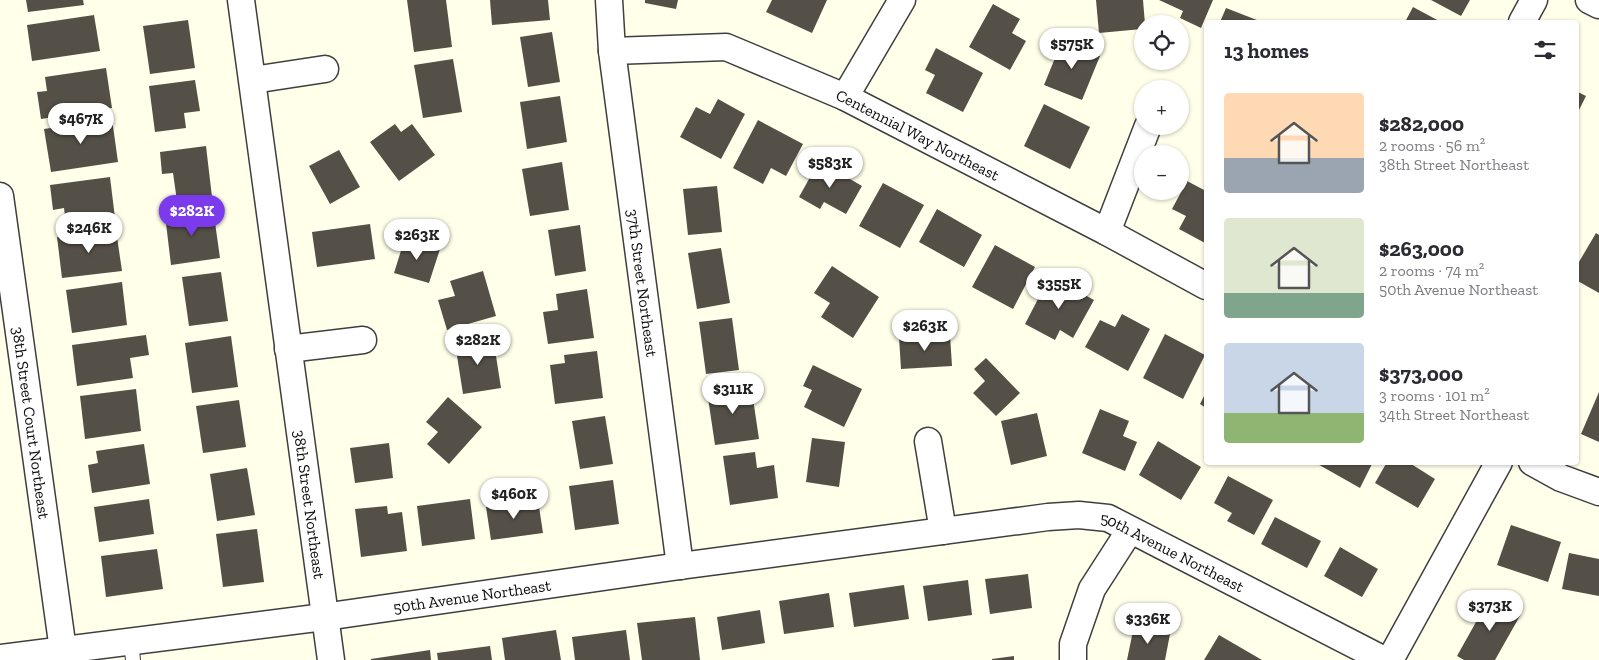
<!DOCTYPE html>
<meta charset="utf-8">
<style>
body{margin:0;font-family:"Zilla Slab",serif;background:#f7f7f7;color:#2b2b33;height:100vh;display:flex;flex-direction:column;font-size:19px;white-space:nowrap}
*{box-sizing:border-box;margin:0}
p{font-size:16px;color:#7c7c81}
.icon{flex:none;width:28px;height:28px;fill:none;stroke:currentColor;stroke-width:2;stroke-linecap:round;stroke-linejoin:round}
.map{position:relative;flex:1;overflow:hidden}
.details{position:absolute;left:1204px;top:20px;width:375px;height:445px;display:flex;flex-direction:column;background:#fff;border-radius:5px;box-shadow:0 1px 4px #0004}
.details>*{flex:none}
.buttons{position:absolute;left:1134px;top:15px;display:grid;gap:10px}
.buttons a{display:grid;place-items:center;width:55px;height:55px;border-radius:50%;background:#fff;box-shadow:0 1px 4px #0004;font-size:25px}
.price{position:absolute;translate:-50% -42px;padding:0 11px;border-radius:18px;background:#fff;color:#222;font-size:16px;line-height:32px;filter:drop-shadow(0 1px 2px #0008)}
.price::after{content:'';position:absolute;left:50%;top:30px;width:15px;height:11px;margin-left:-8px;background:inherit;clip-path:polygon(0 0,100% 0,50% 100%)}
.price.selected{background:#7c3aed;color:#fff}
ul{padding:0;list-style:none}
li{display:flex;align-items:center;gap:15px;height:125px;padding:0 20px}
li span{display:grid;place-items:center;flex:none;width:140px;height:100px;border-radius:5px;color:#555}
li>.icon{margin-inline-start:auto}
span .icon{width:60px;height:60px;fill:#fffc;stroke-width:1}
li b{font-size:21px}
h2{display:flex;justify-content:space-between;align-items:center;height:60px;padding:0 20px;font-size:21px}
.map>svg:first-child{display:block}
.building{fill:#555047}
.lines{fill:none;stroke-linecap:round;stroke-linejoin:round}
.service-casing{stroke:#3f3f3f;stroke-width:16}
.minor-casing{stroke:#3f3f3f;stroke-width:29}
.service{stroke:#fff;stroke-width:14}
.minor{stroke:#fff;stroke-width:26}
.labels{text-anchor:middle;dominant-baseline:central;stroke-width:5;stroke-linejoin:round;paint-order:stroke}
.street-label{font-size:16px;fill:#0c0c0c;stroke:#fff}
</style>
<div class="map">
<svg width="1599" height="660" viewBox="0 0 1599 660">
<rect width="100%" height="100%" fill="#ffffea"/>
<path class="building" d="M 26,0 L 83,0 L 84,5 L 28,12 Z
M 407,0 L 446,0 L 452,47 L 414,52 Z
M 490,0 L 548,0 L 550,20 L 492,25 Z
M 645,0 L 678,0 L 676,9 L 645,3 Z
M 772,0 L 827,0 L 812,33 L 766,12 Z
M 1096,0 L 1143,0 L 1145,24 L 1142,24 L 1142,29 L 1099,33 Z
M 1159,0 L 1213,0 L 1201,28 L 1180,18 L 1183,11 Z
M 1431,0 L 1470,0 L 1461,16 Z
M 993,4 L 1020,19 L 1012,33 L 1026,41 L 1010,70 L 969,47 Z
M 1413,7 L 1441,22 L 1405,22 Z
M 1226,8 L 1262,22 L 1220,22 Z
M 94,15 L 100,51 L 32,61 L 27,25 Z
M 188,20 L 195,68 L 150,74 L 143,26 Z
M 552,32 L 560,82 L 528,87 L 520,37 Z
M 1062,41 L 1100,56 L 1082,100 L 1044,85 Z
M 936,48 L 983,73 L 963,112 L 926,93 L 935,75 L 925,70 Z
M 453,59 L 462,112 L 423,118 L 414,65 Z
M 106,68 L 112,108 L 41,119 L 37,92 L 47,91 L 45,77 Z
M 195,80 L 200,111 L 184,113 L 186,128 L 155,132 L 149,86 Z
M 1576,91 L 1586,96 L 1576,116 Z
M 560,96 L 567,142 L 527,149 L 520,102 Z
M 718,99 L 745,114 L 721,159 L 680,137 L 696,107 L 710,114 Z
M 1044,104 L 1090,127 L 1070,169 L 1024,146 Z
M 112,119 L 118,162 L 51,172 L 44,129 Z
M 758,120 L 803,144 L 786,176 L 771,168 L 763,184 L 733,168 Z
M 395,124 L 401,132 L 412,124 L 435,155 L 399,181 L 370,142 Z
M 206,146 L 212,197 L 177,201 L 173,173 L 162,174 L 160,152 Z
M 339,150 L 360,187 L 330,204 L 309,166 Z
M 819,161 L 862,186 L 846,214 L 824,202 L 820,209 L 799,197 Z
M 562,162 L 569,210 L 530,216 L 522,169 Z
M 110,177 L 115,218 L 66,225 L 64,208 L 53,210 L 50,185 Z
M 1187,181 L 1206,191 L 1205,243 L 1179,229 L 1186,216 L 1172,209 Z
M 883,183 L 924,205 L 900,248 L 859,226 Z
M 717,186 L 722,232 L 688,235 L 683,189 Z
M 213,208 L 220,258 L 171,265 L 165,215 Z
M 937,209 L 982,235 L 964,267 L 919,242 Z
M 370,224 L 375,259 L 317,267 L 312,232 Z
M 580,225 L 586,271 L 555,276 L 548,230 Z
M 116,230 L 122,271 L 62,278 L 57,237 Z
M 1596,233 L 1599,235 L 1599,293 L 1576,280 L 1576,267 Z
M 405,238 L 440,249 L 429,283 L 394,273 Z
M 995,245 L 1035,267 L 1013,309 L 972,287 Z
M 721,248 L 730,303 L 697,309 L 688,253 Z
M 832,266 L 879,297 L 853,338 L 821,317 L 830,303 L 814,293 Z
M 483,271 L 496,316 L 447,330 L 438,300 L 455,296 L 450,281 Z
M 221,272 L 228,321 L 189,326 L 182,277 Z
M 1050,276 L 1094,300 L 1073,338 L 1060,330 L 1055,340 L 1025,324 Z
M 122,282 L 127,325 L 72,333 L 66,290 Z
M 587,289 L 594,338 L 548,344 L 543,312 L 558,310 L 556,294 Z
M 1122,314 L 1150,329 L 1128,371 L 1085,347 L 1100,320 L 1115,327 Z
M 732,318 L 739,370 L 706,374 L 699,322 Z
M 1165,334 L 1205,355 L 1183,399 L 1143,378 Z
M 146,335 L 149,355 L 130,358 L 133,378 L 77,386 L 72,345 Z
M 950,335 L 952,366 L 901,369 L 899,337 Z
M 231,336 L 238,387 L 192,393 L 185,343 Z
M 493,337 L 501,388 L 463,394 L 455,343 Z
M 597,351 L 603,398 L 555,404 L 550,365 L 565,363 L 564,355 Z
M 986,358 L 1020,393 L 996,416 L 973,393 L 985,381 L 974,369 Z
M 813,365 L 862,389 L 844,427 L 804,407 L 812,390 L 803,386 Z
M 751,385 L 759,439 L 715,445 L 707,391 Z
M 136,389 L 141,431 L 85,439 L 80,396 Z
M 1206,392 L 1206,408 L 1200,404 Z
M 1599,392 L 1599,442 L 1581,434 Z
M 448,397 L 482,427 L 449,464 L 427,444 L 438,432 L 426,422 Z
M 239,400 L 246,447 L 203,453 L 196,406 Z
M 1100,409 L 1129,421 L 1123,436 L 1137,442 L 1125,471 L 1082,453 Z
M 1037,413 L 1047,456 L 1011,465 L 1001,421 Z
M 605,416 L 613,464 L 580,469 L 572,421 Z
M 812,438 L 845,442 L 839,487 L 806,482 Z
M 1158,441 L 1201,467 L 1181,500 L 1139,475 Z
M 389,443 L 393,478 L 355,483 L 350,448 Z
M 144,444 L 150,484 L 92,493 L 88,465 L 98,463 L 96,451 Z
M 755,452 L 757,468 L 774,465 L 778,498 L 730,505 L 723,456 Z
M 1314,462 L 1373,462 L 1360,488 Z
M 1387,462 L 1408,462 L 1435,479 L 1418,508 L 1375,483 Z
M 247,468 L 255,515 L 217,521 L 210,474 Z
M 1228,476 L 1273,500 L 1254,535 L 1227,521 L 1232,513 L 1214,503 Z
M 613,480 L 619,524 L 575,530 L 569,486 Z
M 149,499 L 154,534 L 99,542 L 94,507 Z
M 470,499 L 475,539 L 422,546 L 417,506 Z
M 538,500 L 543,533 L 491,540 L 486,507 Z
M 387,506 L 388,514 L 402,512 L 407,551 L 361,557 L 355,509 Z
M 1275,517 L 1321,541 L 1307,568 L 1261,544 Z
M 1511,525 L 1561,542 L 1548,582 L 1497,565 Z
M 257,529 L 264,582 L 223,587 L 216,534 Z
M 1340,547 L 1378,569 L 1362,597 L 1324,576 Z
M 157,549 L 163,589 L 106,597 L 101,556 Z
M 1569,553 L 1599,559 L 1599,596 L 1562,589 Z
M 1028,574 L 1032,608 L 990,614 L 985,579 Z
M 968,580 L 972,615 L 928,621 L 923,586 Z
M 904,585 L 909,619 L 854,627 L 849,593 Z
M 829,593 L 834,627 L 784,634 L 779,601 Z
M 1490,597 L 1521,614 L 1495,660 L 1464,660 L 1457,656 Z
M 760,610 L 765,643 L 722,650 L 717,617 Z
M 695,617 L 700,660 L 642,660 L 637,623 Z
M 1134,626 L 1170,634 L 1165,660 L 1127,660 Z
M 556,630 L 561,660 L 505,660 L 502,638 Z
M 626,630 L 630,660 L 575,660 L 572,637 Z
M 1219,635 L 1262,660 L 1204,660 Z
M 490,646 L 492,660 L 438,660 L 437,653 Z
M 430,650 L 431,660 L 371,660 L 371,659 Z
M 1014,656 L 1014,660 L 992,660 L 992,659 Z"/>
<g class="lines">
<defs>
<path id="service" d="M 131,641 L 133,660"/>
<g id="minor">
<path id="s1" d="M 241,0 L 331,660"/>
<path id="s2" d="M 609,0 L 612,51 L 680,566"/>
<path d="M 1589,0 L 1599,5"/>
<path d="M 1522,22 L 1534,0"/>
<path id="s3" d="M 612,51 L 726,47 L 845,97 L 1107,232 L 1206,286"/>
<path d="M 253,80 L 325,69"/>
<path d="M 845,97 L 902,0"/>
<path id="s4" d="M 0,196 L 63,650"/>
<path d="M 1107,232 L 1148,126"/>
<path d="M 288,349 L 363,340"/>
<path d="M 928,441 L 943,531"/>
<path d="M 1532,462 L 1561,478 L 1599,492"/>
<path id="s5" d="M 0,658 L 324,617 L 680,566 L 1048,517 L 1079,515 L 1108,518 L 1384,660"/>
<path d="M 1073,660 L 1073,644 L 1092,589 L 1130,530"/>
<path d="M 1390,660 L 1499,462"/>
</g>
</defs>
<use href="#service" class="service-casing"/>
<use href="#minor" class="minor-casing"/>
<use href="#service" class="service"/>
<use href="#minor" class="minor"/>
</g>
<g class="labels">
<g class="street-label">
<text stroke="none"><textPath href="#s3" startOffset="325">Centennial Way Northeast</textPath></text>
<text stroke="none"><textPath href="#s2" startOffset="285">37th Street Northeast</textPath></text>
<text stroke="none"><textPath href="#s4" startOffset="229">38th Street Court Northeast</textPath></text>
<text stroke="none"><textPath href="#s1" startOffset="509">38th Street Northeast</textPath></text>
<text stroke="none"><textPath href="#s5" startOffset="1190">50th Avenue Northeast</textPath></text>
<text stroke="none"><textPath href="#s5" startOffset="476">50th Avenue Northeast</textPath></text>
</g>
</g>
</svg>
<div class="buttons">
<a><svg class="icon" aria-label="locate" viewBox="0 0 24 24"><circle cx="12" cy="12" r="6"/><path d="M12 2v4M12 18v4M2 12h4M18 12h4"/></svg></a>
<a>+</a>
<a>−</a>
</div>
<b class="price" style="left:1072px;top:70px">$575K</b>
<b class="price" style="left:81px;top:145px">$467K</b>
<b class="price" style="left:830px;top:189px">$583K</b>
<b class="price selected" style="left:192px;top:237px">$282K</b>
<b class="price" style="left:89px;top:254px">$246K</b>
<b class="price" style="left:417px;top:261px">$263K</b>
<b class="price" style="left:1059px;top:310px">$355K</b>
<b class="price" style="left:925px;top:352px">$263K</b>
<b class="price" style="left:478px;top:366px">$282K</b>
<b class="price" style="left:733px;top:415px">$311K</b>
<b class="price" style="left:514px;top:520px">$460K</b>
<b class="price" style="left:1490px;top:632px">$373K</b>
<b class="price" style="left:1148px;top:645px">$336K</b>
<section class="details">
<h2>13 homes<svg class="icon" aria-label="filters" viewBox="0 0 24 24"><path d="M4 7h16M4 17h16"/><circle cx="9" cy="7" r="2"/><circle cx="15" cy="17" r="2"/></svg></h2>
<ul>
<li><span style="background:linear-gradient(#ffd9b3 65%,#9aa5b1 0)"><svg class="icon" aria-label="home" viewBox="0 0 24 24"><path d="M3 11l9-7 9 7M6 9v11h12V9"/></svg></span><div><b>$282,000</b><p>2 rooms · 56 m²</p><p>38th Street Northeast</p></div></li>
<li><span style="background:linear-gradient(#dfe7d0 75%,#7fa58c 0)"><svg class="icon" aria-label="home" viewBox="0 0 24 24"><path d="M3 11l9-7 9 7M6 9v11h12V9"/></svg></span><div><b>$263,000</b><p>2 rooms · 74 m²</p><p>50th Avenue Northeast</p></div></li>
<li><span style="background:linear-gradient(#c9d6e8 70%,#8fb573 0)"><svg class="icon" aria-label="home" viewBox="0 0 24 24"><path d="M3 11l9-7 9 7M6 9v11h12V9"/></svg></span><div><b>$373,000</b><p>3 rooms · 101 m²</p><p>34th Street Northeast</p></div></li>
</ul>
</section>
</div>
